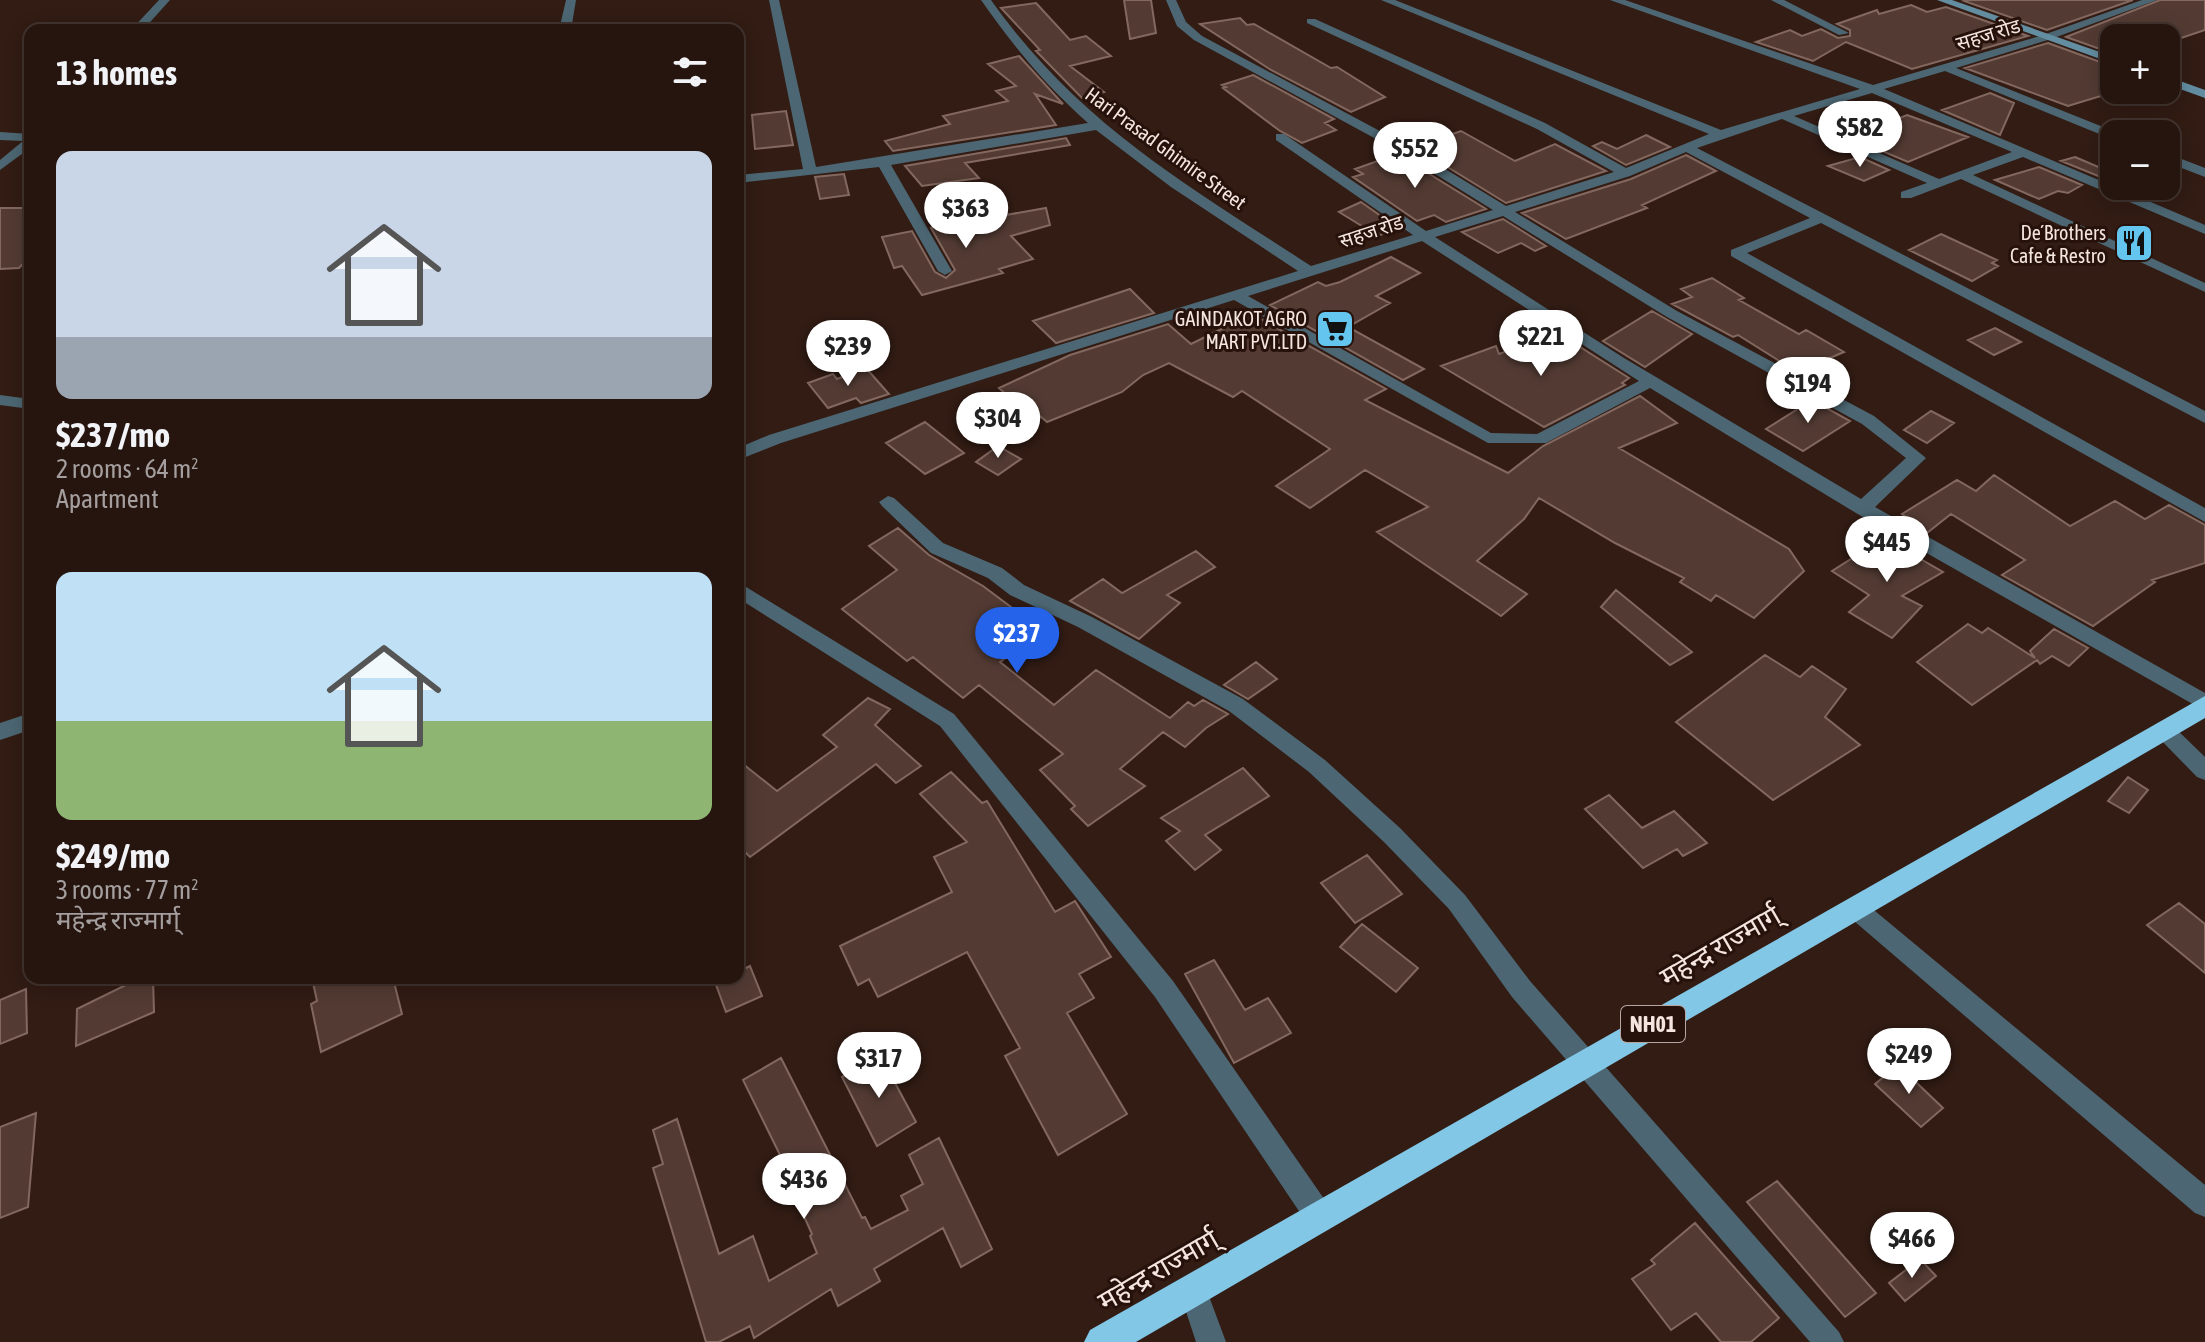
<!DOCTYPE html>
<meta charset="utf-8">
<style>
body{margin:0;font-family:"Asap Condensed","Noto Sans Devanagari",sans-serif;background:#2e1e18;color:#f1f3f6;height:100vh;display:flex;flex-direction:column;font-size:30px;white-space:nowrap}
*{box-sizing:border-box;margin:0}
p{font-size:26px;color:#a49f9e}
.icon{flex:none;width:44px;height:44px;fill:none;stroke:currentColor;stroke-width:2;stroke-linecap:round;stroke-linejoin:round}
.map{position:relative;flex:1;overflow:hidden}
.drawer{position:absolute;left:24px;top:24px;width:720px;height:960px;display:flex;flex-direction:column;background:#26150f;border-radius:16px;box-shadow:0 4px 20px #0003,0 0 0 2px #42342f}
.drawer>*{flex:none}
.tools{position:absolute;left:2100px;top:24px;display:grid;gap:16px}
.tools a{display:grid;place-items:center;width:80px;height:80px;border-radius:16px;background:#26150f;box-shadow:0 4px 20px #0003,0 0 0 2px #42342f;font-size:40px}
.price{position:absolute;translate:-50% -68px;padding:0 18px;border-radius:28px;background:#fff;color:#222;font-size:26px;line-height:52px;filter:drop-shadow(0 2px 4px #0008)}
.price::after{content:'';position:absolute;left:50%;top:48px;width:24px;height:18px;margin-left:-12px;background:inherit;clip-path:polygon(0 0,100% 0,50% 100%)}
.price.active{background:#2563eb;color:#fff}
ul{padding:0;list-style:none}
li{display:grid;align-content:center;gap:16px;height:424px;padding:0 32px}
li span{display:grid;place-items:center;height:248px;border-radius:16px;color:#555}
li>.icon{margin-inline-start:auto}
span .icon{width:144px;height:144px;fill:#fffc;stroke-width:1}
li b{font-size:34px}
h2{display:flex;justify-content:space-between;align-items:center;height:96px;padding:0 32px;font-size:34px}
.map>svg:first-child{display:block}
.building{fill:#533b33;stroke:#83685f;stroke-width:2}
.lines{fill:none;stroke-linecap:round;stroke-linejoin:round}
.street{fill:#4c6773;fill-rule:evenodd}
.secondary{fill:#638ea2;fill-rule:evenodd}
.highway{fill:#83c7e6;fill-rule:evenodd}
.labels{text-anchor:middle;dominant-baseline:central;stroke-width:6;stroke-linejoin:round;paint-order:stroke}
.far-street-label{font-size:20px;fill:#f5e5e0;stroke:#27120b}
.far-poi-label{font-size:20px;fill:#f5e5e0;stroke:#27120b;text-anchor:end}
.shield{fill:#27120b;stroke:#b7a6a0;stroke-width:2}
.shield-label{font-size:22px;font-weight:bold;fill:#f5e5e0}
.near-street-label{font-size:28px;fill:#f5e5e0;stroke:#27120b}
</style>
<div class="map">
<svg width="2205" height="1342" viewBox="0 0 2205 1342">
<rect width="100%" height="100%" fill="#321c14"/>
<path class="building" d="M 1124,0 L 1151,0 L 1156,33 L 1130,39 Z
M 1968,0 L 2133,0 L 2047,30 L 1964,1 Z
M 2160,0 L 2205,0 L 2205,30 L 2166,43 L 2166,38 L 2114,38 L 2114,54 L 2066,37 Z
M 1036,3 L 1070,40 L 1086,36 L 1111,56 L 1070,66 L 1104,92 L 1082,98 L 1036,51 L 1040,50 L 1001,8 Z
M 1911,5 L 1927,12 L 1946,7 L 2028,36 L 1912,69 L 1846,42 L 1813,61 L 1756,42 L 1790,30 L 1802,36 L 1821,29 L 1838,38 L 1850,36 L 1850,30 L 1837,24 L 1877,10 L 1879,14 Z
M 1240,18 L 1247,25 L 1254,24 L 1331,68 L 1337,67 L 1385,97 L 1351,112 L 1271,70 L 1200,24 Z
M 2048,43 L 2114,67 L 2114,92 L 2068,106 L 1965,68 Z
M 1019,56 L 1063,104 L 1035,94 L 1056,125 L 893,151 L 885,141 L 950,124 L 943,116 L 1008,101 L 996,91 L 1016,86 L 988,64 Z
M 1253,75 L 1334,119 L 1325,123 L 1336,130 L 1302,143 L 1280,131 L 1223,88 L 1226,87 L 1222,85 Z
M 1990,93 L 2014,103 L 2000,135 L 1942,110 Z
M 786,111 L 793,145 L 755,149 L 752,115 Z
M 1907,115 L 1968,137 L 1908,162 L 1830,129 L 1858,118 L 1878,127 Z
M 1461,131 L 1515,161 L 1555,144 L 1606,171 L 1506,203 L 1415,147 Z
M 1646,135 L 1670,147 L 1626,165 L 1593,146 L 1602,142 L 1617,149 Z
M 1066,138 L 1070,145 L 965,163 L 979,178 L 922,186 L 905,166 Z
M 1397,154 L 1486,209 L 1446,222 L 1434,215 L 1417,221 L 1353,177 L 1363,174 L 1355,169 Z
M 1686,155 L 1716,171 L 1642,205 L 1647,208 L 1566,239 L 1522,213 L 1631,179 Z
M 1860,157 L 1889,170 L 1864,181 L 1828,166 Z
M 2075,157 L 2108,171 L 2098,176 L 2061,161 Z
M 2039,167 L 2082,185 L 2068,193 L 2058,191 L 2039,199 L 1995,180 Z
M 844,174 L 849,195 L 820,199 L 815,177 Z
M 1361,202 L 1398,228 L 1378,236 L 1339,212 Z
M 0,208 L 30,208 L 30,256 L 19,268 L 0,269 Z
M 1046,208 L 1050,225 L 1011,236 L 1033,259 L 999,269 L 1003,273 L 922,295 L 902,266 L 894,268 L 882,237 L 912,231 L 935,272 L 946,278 L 955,270 L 931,228 Z
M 1503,219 L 1546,246 L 1535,251 L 1521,243 L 1498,253 L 1462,232 Z
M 1941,234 L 1997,260 L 1992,263 L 1998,266 L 1972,281 L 1909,250 Z
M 1391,257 L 1420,273 L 1376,296 L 1390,303 L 1348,327 L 1424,369 L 1403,380 L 1270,305 L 1318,282 L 1326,286 L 1340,282 Z
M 1712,278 L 1744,298 L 1739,300 L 1799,334 L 1806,330 L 1844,352 L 1797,372 L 1738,335 L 1733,337 L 1672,304 L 1692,297 L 1681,289 Z
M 1130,289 L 1154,313 L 1056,343 L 1033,321 Z
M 1652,311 L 1692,334 L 1645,367 L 1603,341 Z
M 1252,314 L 1386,389 L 1365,400 L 1508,473 L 1543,446 L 1640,396 L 1677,423 L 1619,448 L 1789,549 L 1804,571 L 1754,618 L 1716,595 L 1711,601 L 1680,582 L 1684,578 L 1615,543 L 1539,498 L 1524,519 L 1477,561 L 1527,594 L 1501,616 L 1377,532 L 1428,507 L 1365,470 L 1310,508 L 1276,486 L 1330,449 L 1242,391 L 1233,397 L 1169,363 L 1143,375 L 1122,392 L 1047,422 L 1030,407 L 1024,410 L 999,388 L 1070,355 L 1168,324 L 1191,344 Z
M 1995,328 L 2021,342 L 1994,355 L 1968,340 Z
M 1558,333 L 1629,378 L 1622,383 L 1625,385 L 1544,427 L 1441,366 L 1496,346 L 1499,354 Z
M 866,368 L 889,394 L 861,403 L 856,398 L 828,408 L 808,383 L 833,374 L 837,379 Z
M 1812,400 L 1850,421 L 1803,451 L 1766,429 Z
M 1931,411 L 1954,423 L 1927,443 L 1904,430 Z
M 925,422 L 964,453 L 925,474 L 886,443 Z
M 998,446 L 1021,459 L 998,475 L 976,462 Z
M 1994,475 L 2070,526 L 2115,501 L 2145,519 L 2169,505 L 2205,525 L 2205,563 L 2152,580 L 2155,582 L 2093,626 L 2002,575 L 2025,560 L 1951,514 L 1927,533 L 1902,514 L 1957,480 L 1976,491 Z
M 898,528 L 929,555 L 983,586 L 1043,631 L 1000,662 L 1054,705 L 1096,670 L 1170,718 L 1188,702 L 1194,706 L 1203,700 L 1228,714 L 1206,728 L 1185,747 L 1163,732 L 1120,769 L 1145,786 L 1088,826 L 1071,809 L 1075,806 L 1040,770 L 1063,754 L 979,685 L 963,698 L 913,657 L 907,661 L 842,609 L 897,570 L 869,546 Z
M 1889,535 L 1910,547 L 1905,550 L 1943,572 L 1902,596 L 1922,606 L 1892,638 L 1849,612 L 1869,595 L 1832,571 Z
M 1196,551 L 1215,567 L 1167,595 L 1180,603 L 1139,639 L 1070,601 L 1103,579 L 1122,593 Z
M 1616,590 L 1692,652 L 1670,665 L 1601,607 Z
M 1968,624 L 1982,633 L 1988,628 L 2035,658 L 2030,651 L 2054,629 L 2088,648 L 2069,666 L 2052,656 L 2040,664 L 2037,660 L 1972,705 L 1917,662 Z
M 1765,655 L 1800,677 L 1812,666 L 1846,689 L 1825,717 L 1860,745 L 1773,800 L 1676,722 Z
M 1256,662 L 1277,679 L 1248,699 L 1224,685 Z
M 868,698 L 890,709 L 875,725 L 921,766 L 896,783 L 876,764 L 750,857 L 738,845 L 738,760 L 777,791 L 837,747 L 823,735 Z
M 1243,768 L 1269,796 L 1205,835 L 1221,850 L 1195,870 L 1166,841 L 1180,831 L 1161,818 Z
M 951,772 L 982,803 L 987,801 L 1055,912 L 1075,901 L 1111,957 L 1079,974 L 1094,998 L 1067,1013 L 1127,1114 L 1058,1155 L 1005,1056 L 1020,1048 L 967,952 L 878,997 L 869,979 L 858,985 L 840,946 L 952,892 L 934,857 L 967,842 L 920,794 Z
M 2128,777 L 2148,790 L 2129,813 L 2108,801 Z
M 1609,795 L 1642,828 L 1674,811 L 1707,843 L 1683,856 L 1677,849 L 1643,868 L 1585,809 Z
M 1367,855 L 1402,894 L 1355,923 L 1321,883 Z
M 2179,903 L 2205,924 L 2205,973 L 2147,925 Z
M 1362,924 L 1418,968 L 1396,992 L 1340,947 Z
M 1214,960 L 1245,1010 L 1268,998 L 1291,1033 L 1234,1063 L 1185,974 Z
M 750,966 L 762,996 L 726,1012 L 715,982 L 738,978 L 738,972 Z
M 140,978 L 153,978 L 154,1012 L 76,1046 L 77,1009 Z
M 312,978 L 393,978 L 402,1014 L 321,1052 L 311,1004 L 317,1001 Z
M 26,989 L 27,1033 L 0,1044 L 0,1000 Z
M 880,1055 L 916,1122 L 877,1146 L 842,1077 Z
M 781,1058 L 862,1218 L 865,1217 L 871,1229 L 908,1210 L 901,1196 L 923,1184 L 909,1155 L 939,1138 L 992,1249 L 961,1267 L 943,1228 L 874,1269 L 880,1281 L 838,1306 L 831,1289 L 754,1338 L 750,1326 L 719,1342 L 706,1342 L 653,1168 L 663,1164 L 653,1130 L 677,1119 L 719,1254 L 753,1236 L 769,1281 L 817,1253 L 810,1236 L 812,1234 L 779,1161 L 782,1159 L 743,1080 Z
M 1898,1065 L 1943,1108 L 1921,1127 L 1875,1084 Z
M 36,1113 L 28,1207 L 0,1218 L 0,1127 Z
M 1777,1181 L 1876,1293 L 1845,1317 L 1747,1202 Z
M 1695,1223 L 1779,1318 L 1751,1342 L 1721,1342 L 1696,1313 L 1671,1330 L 1632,1279 L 1655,1264 L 1651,1260 Z
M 1920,1259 L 1936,1276 L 1905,1301 L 1889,1283 Z"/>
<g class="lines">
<path class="street" d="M 159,0 L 170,0 L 143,30 L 131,30 Z
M 566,0 L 576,0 L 571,30 L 559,30 Z
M 769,0 L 779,0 L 816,167 L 1088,123 C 1046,86 1013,46 981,0 L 991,0 C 1079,124 1187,185 1311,266 L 1413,235 L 1276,140 L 1276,134 L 1284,134 L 1426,231 L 1493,210 L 1398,151 L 1194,40 L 1177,26 L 1166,0 L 1176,0 L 1186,22 L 1202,36 L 1406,145 L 1506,206 L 1614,172 L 1537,129 L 1307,23 L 1307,19 L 1315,19 L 1545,123 L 1626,168 L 1709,134 L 1381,0 L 1395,0 L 1721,130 L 1860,89 L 1610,0 L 1625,0 L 1873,85 L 2043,35 L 2142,0 L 2157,0 L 2051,39 L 1956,68 L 2118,133 L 2114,134 L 2114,140 L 1945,71 L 1884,89 L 2205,225 L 2205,234 L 2023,157 L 1973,175 L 2205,283 L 2205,292 L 1961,179 L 1911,198 L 1901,198 L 1901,192 L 1927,183 L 1782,119 L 1697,148 L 2205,411 L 2205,423 L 1821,223 L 1747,253 L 2205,508 L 2205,522 L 1731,256 L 1731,250 L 1810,218 L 1686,152 L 1630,176 L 1515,212 L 1677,311 L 1874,416 L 1926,458 L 1875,507 L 2205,693 L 2205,711 L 1856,513 L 1650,388 L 1546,443 L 1488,443 L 1234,300 L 781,443 L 738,460 L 738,448 L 769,435 L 1298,271 L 1171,187 L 1096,130 L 891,165 L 952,271 L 945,275 L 938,271 L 879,167 L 738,183 L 738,175 L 803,169 ZM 1872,93 L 2012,152 L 1939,179 L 1794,116 ZM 1503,216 L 1667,317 L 1862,424 L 1906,458 L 1861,499 L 1624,358 L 1435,237 ZM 1422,241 L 1639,381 L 1537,434 L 1491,433 L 1248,296 Z
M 1771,0 L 1784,0 L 1849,33 L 1839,35 Z
M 0,132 L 30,134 L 30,148 L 0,170 L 0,160 L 23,141 L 0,140 Z
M 2166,153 L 2205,168 L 2205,177 L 2166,162 Z
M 0,395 L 30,399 L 30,409 L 0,405 Z
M 888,496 L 894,498 L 943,543 L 1002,568 L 1024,585 L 1092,617 L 1243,699 L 1325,760 L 1400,828 L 1465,895 L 1530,981 L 1839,1332 L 1844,1342 L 1810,1342 L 1512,997 L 1449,909 L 1384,842 L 1309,772 L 1229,711 L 1078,627 L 1010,595 L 988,578 L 931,553 L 882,506 L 879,502 Z
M 738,582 L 954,714 L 1173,981 L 1329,1206 L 1333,1216 L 1329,1226 L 1319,1230 L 1309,1226 L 1155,997 L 940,726 L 738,598 Z
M 30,713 L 30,730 L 0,740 L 0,723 Z
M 2164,722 L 2171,724 L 2205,757 L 2205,780 L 2197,777 L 2157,736 L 2154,730 L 2157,724 Z
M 1855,898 L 1863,901 L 2205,1185 L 2205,1217 L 2195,1213 L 1847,915 L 1843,908 L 1847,901 Z
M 1193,1276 L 1203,1280 L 1226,1342 L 1196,1342 L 1179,1290 L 1183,1280 Z"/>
<path class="secondary" d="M 1937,0 L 1952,0 L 2114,57 L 2114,64 Z
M 2166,76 L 2205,90 L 2205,98 L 2166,84 Z"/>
<path class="highway" d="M 2205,696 L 2205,718 L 1136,1342 L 1084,1342 L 1090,1330 Z"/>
</g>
<defs>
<symbol id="restaurant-square" viewBox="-11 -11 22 22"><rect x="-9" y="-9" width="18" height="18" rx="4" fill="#64c5ee" stroke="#27120b"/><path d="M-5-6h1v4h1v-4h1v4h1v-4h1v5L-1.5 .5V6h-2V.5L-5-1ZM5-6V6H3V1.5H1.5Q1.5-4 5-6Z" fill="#111"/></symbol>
<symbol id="supermarket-square" viewBox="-11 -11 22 22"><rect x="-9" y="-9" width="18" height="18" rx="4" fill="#64c5ee" stroke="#27120b"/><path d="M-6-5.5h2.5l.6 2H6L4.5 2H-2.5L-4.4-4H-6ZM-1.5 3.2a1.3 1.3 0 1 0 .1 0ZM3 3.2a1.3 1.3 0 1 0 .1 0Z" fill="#111"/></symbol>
</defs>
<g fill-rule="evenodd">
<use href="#restaurant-square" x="2112" y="221" width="44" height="44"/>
<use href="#supermarket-square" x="1313" y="307" width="44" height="44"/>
</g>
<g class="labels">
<g class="far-street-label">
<text transform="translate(1988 34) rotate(-17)">सहज रोड</text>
<text transform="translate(1166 148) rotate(36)">Hari Prasad Ghimire Street</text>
<text transform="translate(1371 231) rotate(-18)">सहज रोड</text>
</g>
<g class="far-poi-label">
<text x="2106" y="232">De´Brothers<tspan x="2106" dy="23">Cafe &amp; Restro</tspan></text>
<text x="1307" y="318">GAINDAKOT AGRO<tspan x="1307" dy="23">MART PVT.LTD</tspan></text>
</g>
<rect class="shield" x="1621" y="1006" width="64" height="36" rx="6"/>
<g class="shield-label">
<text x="1653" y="1024">NH01</text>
</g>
<g class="near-street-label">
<text transform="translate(1720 946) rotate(-30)">महेन्द्र राज्मार्ग्</text>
<text transform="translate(1158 1270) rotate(-30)">महेन्द्र राज्मार्ग्</text>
</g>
</g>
</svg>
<div class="tools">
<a>+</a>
<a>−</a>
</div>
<b class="price" style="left:1860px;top:169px">$582</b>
<b class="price" style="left:1415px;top:190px">$552</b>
<b class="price" style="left:966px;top:250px">$363</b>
<b class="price" style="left:1541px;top:378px">$221</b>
<b class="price" style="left:848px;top:388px">$239</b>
<b class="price" style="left:1808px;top:425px">$194</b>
<b class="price" style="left:998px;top:460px">$304</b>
<b class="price" style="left:1887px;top:584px">$445</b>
<b class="price active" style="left:1017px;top:675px">$237</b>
<b class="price" style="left:1909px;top:1096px">$249</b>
<b class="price" style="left:879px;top:1100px">$317</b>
<b class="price" style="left:804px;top:1221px">$436</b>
<b class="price" style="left:1912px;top:1280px">$466</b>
<section class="drawer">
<h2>13 homes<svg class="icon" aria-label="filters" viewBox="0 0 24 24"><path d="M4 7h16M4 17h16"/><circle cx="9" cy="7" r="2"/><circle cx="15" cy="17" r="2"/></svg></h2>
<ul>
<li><span style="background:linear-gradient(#c9d6e8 75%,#9aa5b1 0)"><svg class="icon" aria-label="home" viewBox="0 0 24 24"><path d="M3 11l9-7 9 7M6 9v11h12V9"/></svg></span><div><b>$237/mo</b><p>2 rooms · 64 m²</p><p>Apartment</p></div></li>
<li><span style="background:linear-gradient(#bfe0f5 60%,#8fb573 0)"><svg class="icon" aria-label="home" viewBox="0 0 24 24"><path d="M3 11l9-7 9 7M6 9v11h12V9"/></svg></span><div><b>$249/mo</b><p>3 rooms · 77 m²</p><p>महेन्द्र राज्मार्ग्</p></div></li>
</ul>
</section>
</div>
